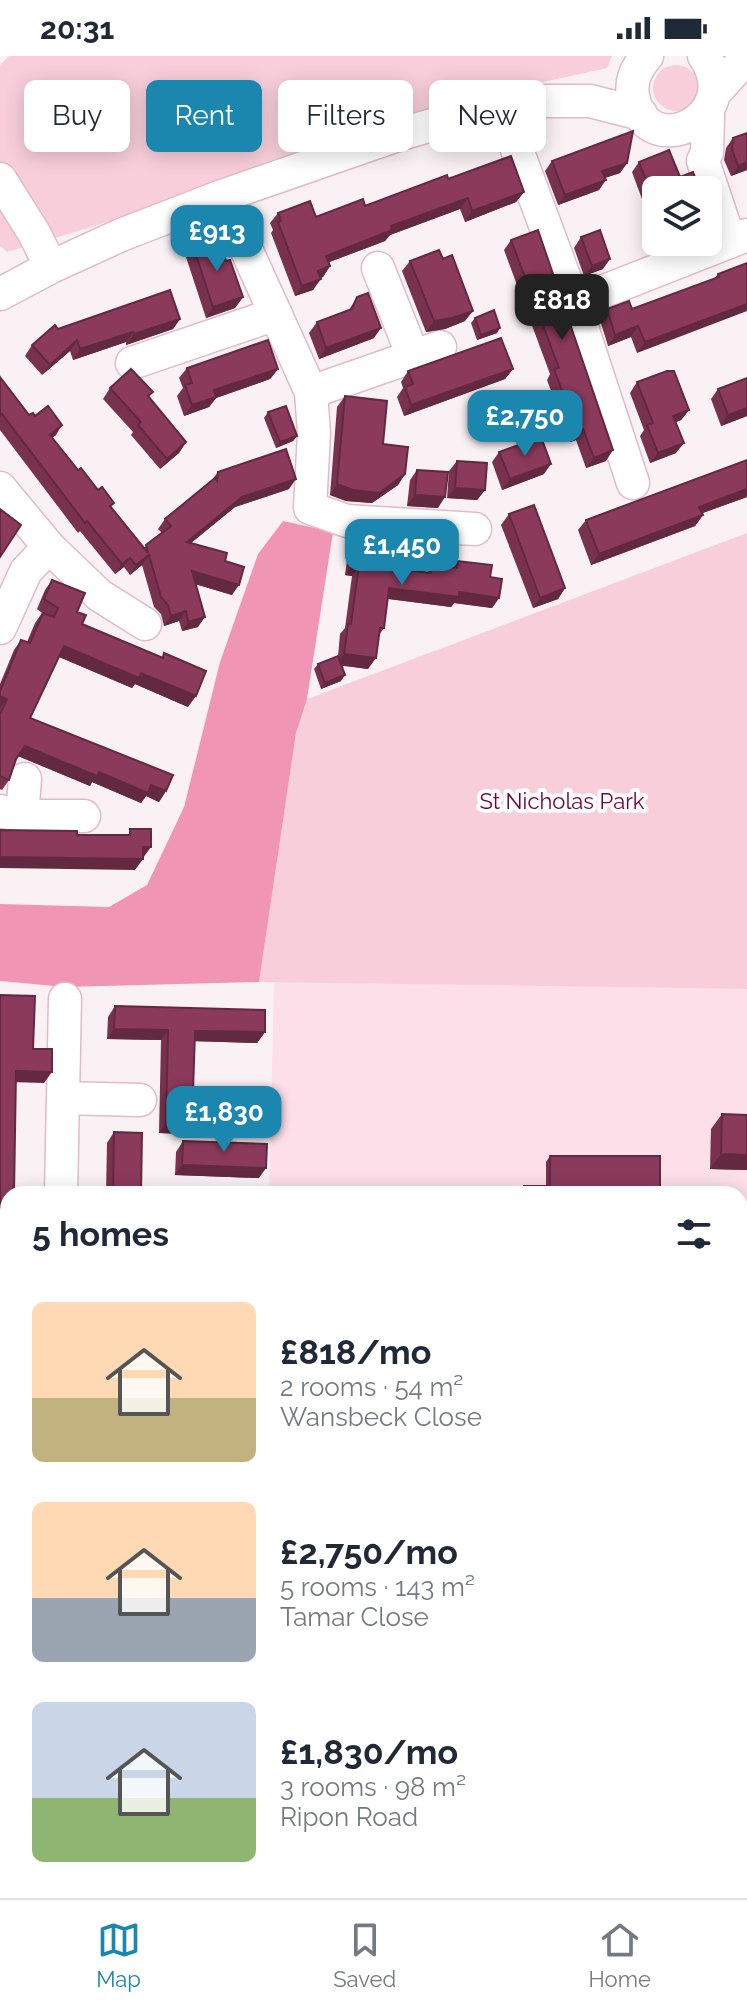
<!DOCTYPE html>
<meta charset="utf-8">
<style>
body{margin:0;font-family:Raleway,sans-serif;background:#f2f2f3;color:#1f2937;height:100vh;display:flex;flex-direction:column;font-size:30px;white-space:nowrap}
*{box-sizing:border-box;margin:0}
p{font-size:26px;color:#747a83}
.icon{flex:none;width:44px;height:44px;fill:none;stroke:currentColor;stroke-width:2;stroke-linecap:round;stroke-linejoin:round}
.map{position:relative;flex:1;overflow:hidden}
.panel{position:absolute;left:0px;top:1130px;width:748px;height:712px;display:flex;flex-direction:column;background:#fff;border-radius:24px 24px 0 0;box-shadow:0 4px 20px #0003}
.panel>*{flex:none}
.hud{position:absolute;left:24px;top:24px;width:700px;height:72px;display:flex;gap:16px}
.buttons{position:absolute;left:642px;top:120px;display:grid;gap:16px}
.buttons a{display:grid;place-items:center;width:80px;height:80px;border-radius:12px;background:#fff;box-shadow:0 4px 20px #0003;font-size:40px}
.price{position:absolute;translate:-50% -68px;padding:0 18px;border-radius:16px;background:#1b86ae;color:#fff;font-size:26px;line-height:52px;filter:drop-shadow(0 2px 4px #0008)}
.price::after{content:'';position:absolute;left:50%;top:48px;width:24px;height:18px;margin-left:-12px;background:inherit;clip-path:polygon(0 0,100% 0,50% 100%)}
.price.current{background:#222;color:#fff}
ul{padding:0;list-style:none}
li{display:flex;align-items:center;gap:24px;height:200px;padding:0 32px}
li span{display:grid;place-items:center;flex:none;width:224px;height:160px;border-radius:12px;color:#555}
li>.icon{margin-inline-start:auto}
span .icon{width:96px;height:96px;fill:#fffc;stroke-width:1}
li b{font-size:34px}
h2{display:flex;justify-content:space-between;align-items:center;height:96px;padding:0 32px;font-size:34px}
.tag{padding:0 28px;border-radius:12px;background:#fff;box-shadow:0 4px 20px #0003;font-size:28px;line-height:72px}
.tag.current{background:#1b86ae;color:#fff}
.status{display:flex;justify-content:space-between;align-items:center;height:56px;padding:0 40px;background:#fff;direction:ltr}
.status svg{height:22px;fill:currentColor}
.tab-bar{display:flex;justify-content:space-around;align-items:center;height:112px;border-top:2px solid #e0e1e3;background:#fff;font-size:22px;color:#747a83}
.tab-bar a{display:grid;justify-items:center;gap:4px}
.tab-bar .current{color:#1b86ae}
.map>svg:first-child{display:block}
.built{fill:#fcdfe8}
.green{fill:#f8cedb}
.forest{fill:#f195b5}
.lines{fill:none;stroke-linecap:round;stroke-linejoin:round}
.minor-casing{stroke:#e1bbc7;stroke-width:35}
.minor{stroke:#fff;stroke-width:32}
.wall{fill:#78324e}
.shaded-wall{fill:#622940}
.building{fill:#8c3a5b;stroke:#622940;stroke-width:2}
.labels{text-anchor:middle;dominant-baseline:central;stroke-width:8;stroke-linejoin:round;paint-order:stroke}
.park-label{font-size:22px;fill:#72003d;stroke:#fff}
</style>
<div class="status"><b>20:31</b><svg viewBox="0 0 49 12"><path d="M0 12V9h3v3zM5 12V6h3v6zM10 12V3h3v9zM15 12V0h3v12zM26 1h20v11H26zM47 4h2v5h-2z"/></svg></div>
<div class="map">
<svg width="747" height="1842" viewBox="0 0 747 1842">
<rect width="100%" height="100%" fill="#faf1f4"/>
<path class="built" d="M 274,926 L 747,933 L 747,1404 L 740,1403 L 740,1138 L 269,1138 Z"/>
<path class="green" d="M 9,0 L 612,0 L 607,12 L 462,44 L 95,170 L 7,196 L 0,190 L 0,9 Z
M653 32a23 23 0 1 1 46 0a23 23 0 1 1-46 0Z
M 747,477 L 747,933 L 259,926 L 296,677 L 307,643 Z
M 349,1834 L 432,1834 L 432,1842 L 349,1842 Z
M 617,1834 L 735,1834 L 735,1842 L 617,1842 Z"/>
<path class="forest" d="M 283,465 L 333,476 L 307,643 L 296,677 L 259,926 L 65,931 L 0,925 L 0,848 L 109,851 L 147,829 L 184,751 L 220,606 L 258,498 Z"/>
<g class="lines">
<defs>
<path id="minor" d="M 647,0 C 637,11 630,24 633,40 C 646,110 747,61 704,0
M 719,32 L 747,1
M 708,60 L 707,96 L 703,105 L 730,186
M 515,88 L 574,247 L 633,427
M 0,123 L 34,177 L 51,211
M 222,140 L 311,336 L 314,377 L 310,452 L 347,465 L 475,473
M 378,212 L 413,300
M 0,238 L 51,211 L 121,179 L 222,140 L 398,79 L 475,56 L 536,45 L 590,45 L 641,58
M 574,247 L 747,179
M 132,307 L 276,258
M 311,336 L 440,291
M 0,432 L 49,491 L 26,515 L 0,572
M 49,491 L 99,539 L 145,568
M 0,755 L 22,760 L 84,760
M 22,760 L 25,723
M 63,1042 L 140,1044
M 61,1138 L 65,943
M 0,1381 L 8,1381
M 740,1428 L 747,1430
M 53,1834 L 53,1842"/>
</defs>
<use href="#minor" class="minor-casing"/>
<use href="#minor" class="minor"/>
</g>
<path class="wall" d="M 733,82 L 747,114 L 731,120 L 724,104 L 726,92 Z
M 552,105 L 627,107 L 620,117 L 605,122 L 599,134 L 558,149 L 545,115 Z
M 639,106 L 680,121 L 700,134 L 656,134 L 656,138 L 642,143 L 632,116 Z
M 448,123 L 524,136 L 516,146 L 465,166 L 460,153 L 390,179 L 385,185 L 329,206 L 330,210 L 323,221 L 320,222 L 313,234 L 295,240 L 271,177 L 273,174 L 270,167 L 278,157 L 316,161 L 365,150 Z
M 581,181 L 603,213 L 584,220 L 574,192 Z
M 511,184 L 606,405 L 586,412 L 576,384 L 570,386 L 547,324 L 550,318 L 504,194 Z
M 193,190 L 226,205 L 243,241 L 235,252 L 206,262 L 186,201 Z
M 410,205 L 465,265 L 445,273 L 426,276 L 402,215 Z
M 747,207 L 637,297 L 631,281 L 608,290 L 600,264 L 607,253 L 632,253 L 715,222 L 718,218 Z
M 357,241 L 374,282 L 319,303 L 309,277 L 317,266 L 349,254 Z
M 475,262 L 497,277 L 477,284 L 471,267 Z
M 180,263 L 173,273 L 126,289 L 126,286 L 73,304 L 70,295 L 42,319 L 25,300 L 32,289 L 58,273 Z
M 187,312 L 278,313 L 270,323 L 216,342 L 209,351 L 184,360 L 177,340 L 183,332 L 179,322 Z
M 513,313 L 505,323 L 404,360 L 397,341 L 403,332 L 401,326 L 408,315 Z
M 0,321 L 29,359 L 35,360 L 56,379 L 52,382 L 78,414 L 98,434 L 114,447 L 111,451 L 144,492 L 162,477 L 158,473 L 165,463 L 212,424 L 218,416 L 289,433 L 235,451 L 191,487 L 225,505 L 232,539 L 195,528 L 198,571 L 182,575 L 179,565 L 164,570 L 161,558 L 154,551 L 142,509 L 130,519 L 124,511 L 115,518 L 80,475 L 78,477 L 0,374 Z
M 637,326 L 689,354 L 681,364 L 676,366 L 676,397 L 650,407 L 640,380 L 644,374 L 630,337 Z
M 110,332 L 149,342 L 186,386 L 179,397 L 160,413 L 131,379 L 133,376 L 103,343 Z
M 718,333 L 747,360 L 721,370 L 711,343 Z
M 345,340 L 383,388 L 405,418 L 398,429 L 372,447 L 346,445 L 330,439 L 337,351 Z
M 268,356 L 297,380 L 293,385 L 276,392 L 264,362 Z
M 499,396 L 544,418 L 502,434 L 492,406 Z
M 747,404 L 747,441 L 702,457 L 703,459 L 695,470 L 591,509 L 578,474 L 586,464 Z
M 457,405 L 485,434 L 477,444 L 447,442 L 449,415 Z
M 417,414 L 438,452 L 407,450 L 410,424 Z
M 509,458 L 565,532 L 558,543 L 533,552 L 501,469 Z
M 375,475 L 394,483 L 397,513 L 427,517 L 432,509 L 453,512 L 458,505 L 490,521 L 499,542 L 492,552 L 454,547 L 451,551 L 388,543 L 384,572 L 379,579 L 368,613 L 341,609 L 341,625 L 321,633 L 314,613 L 318,608 L 338,600 L 340,578 L 345,572 L 352,520 L 345,519 L 349,489 L 357,478 L 371,480 Z
M 52,524 L 77,556 L 82,568 L 162,601 L 164,597 L 188,651 L 135,628 L 132,632 L 59,601 L 30,662 L 166,735 L 159,746 L 146,740 L 141,747 L 92,726 L 90,730 L 18,700 L 9,724 L 2,734 L 0,733 L 0,628 L 14,594 L 21,584 L 27,586 L 35,567 L 42,557 L 37,553 L 45,534 Z
M 115,950 L 265,976 L 257,987 L 194,985 L 185,1078 L 159,1077 L 161,984 L 107,983 L 108,961 Z
M 722,1058 L 747,1114 L 710,1113 L 711,1073 Z
M 114,1076 L 141,1138 L 106,1138 L 107,1087 Z
M 183,1085 L 259,1122 L 175,1119 L 176,1096 Z
M 550,1100 L 660,1138 L 520,1138 L 524,1130 L 546,1130 L 546,1106 Z
M 742,1176 L 747,1315 L 742,1315 L 742,1298 L 740,1298 L 740,1179 Z
M 8,1424 L 8,1596 L 0,1595 L 2,1479 L 0,1479 L 0,1448 L 3,1444 L 4,1430 Z
M 74,1834 L 162,1834 L 163,1842 L 74,1842 Z
M 195,1834 L 239,1834 L 239,1842 L 195,1842 Z
M 282,1834 L 322,1834 L 322,1842 L 282,1842 Z
M 463,1834 L 503,1834 L 503,1842 L 463,1842 Z
M 547,1834 L 589,1834 L 590,1842 L 548,1842 Z"/>
<path class="shaded-wall" d="M 747,106 L 747,114 L 731,120 L 738,110 Z
M 627,107 L 620,117 L 595,125 L 602,115 Z
M 606,124 L 599,134 L 558,149 L 565,139 Z
M 669,125 L 663,134 L 656,134 L 656,138 L 642,143 L 649,132 Z
M 524,136 L 516,146 L 465,166 L 472,155 Z
M 468,142 L 460,153 L 390,179 L 385,185 L 319,210 L 326,200 L 391,170 Z
M 610,203 L 603,213 L 584,220 L 592,210 Z
M 330,210 L 323,221 L 310,226 L 318,215 Z
M 321,223 L 313,234 L 295,240 L 302,230 Z
M 243,241 L 235,252 L 206,262 L 213,251 Z
M 747,248 L 747,255 L 637,297 L 645,286 Z
M 473,255 L 465,265 L 445,273 L 426,276 L 434,265 Z
M 180,263 L 173,273 L 126,289 L 134,278 Z
M 638,270 L 631,281 L 608,290 L 615,279 Z
M 381,272 L 374,282 L 319,303 L 326,292 Z
M 500,272 L 497,277 L 477,284 L 481,279 Z
M 133,276 L 126,286 L 73,304 L 80,293 Z
M 77,284 L 70,295 L 42,319 L 50,309 Z
M 278,313 L 270,323 L 216,342 L 209,351 L 184,360 L 192,349 L 214,334 Z
M 513,313 L 505,323 L 404,360 L 411,349 Z
M 747,352 L 747,360 L 721,370 L 728,359 Z
M 689,354 L 681,364 L 666,370 L 673,360 Z
M 62,369 L 56,379 L 43,389 L 50,379 Z
M 583,373 L 576,384 L 570,386 L 577,376 Z
M 297,380 L 293,385 L 276,392 L 280,386 Z
M 186,386 L 179,397 L 160,413 L 167,403 Z
M 684,387 L 676,397 L 650,407 L 658,397 Z
M 613,394 L 606,405 L 586,412 L 594,402 Z
M 551,408 L 544,418 L 502,434 L 510,423 Z
M 405,418 L 398,429 L 372,447 L 346,445 L 330,439 L 337,428 Z
M 296,423 L 289,433 L 235,451 L 180,496 L 187,486 L 242,441 Z
M 455,432 L 485,434 L 477,444 L 447,442 Z
M 747,433 L 747,441 L 692,461 L 699,451 Z
M 415,439 L 445,441 L 438,452 L 407,450 Z
M 703,459 L 695,470 L 591,509 L 599,498 Z
M 149,499 L 142,509 L 130,519 L 136,509 Z
M 130,502 L 124,511 L 115,518 L 122,508 Z
M 353,508 L 359,509 L 352,520 L 345,519 Z
M 192,515 L 239,529 L 232,539 L 185,525 Z
M 389,532 L 459,536 L 499,542 L 492,552 L 454,547 L 451,551 L 382,542 Z
M 565,532 L 558,543 L 533,552 L 540,542 Z
M 186,555 L 179,565 L 164,570 L 171,560 Z
M 205,561 L 198,571 L 182,575 L 188,566 Z
M 64,590 L 141,617 L 196,640 L 188,651 L 135,628 L 132,632 L 57,600 Z
M 344,598 L 376,602 L 368,613 L 336,609 Z
M 345,619 L 341,625 L 321,633 L 325,627 Z
M 0,640 L 7,643 L 0,652 Z
M 25,690 L 99,716 L 151,729 L 166,735 L 159,746 L 146,740 L 141,747 L 92,726 L 90,730 L 18,700 Z
M 143,791 L 151,791 L 143,802 L 135,802 Z
M 0,801 L 143,803 L 135,814 L 0,812 Z
M 114,973 L 168,974 L 161,984 L 107,983 Z
M 195,975 L 265,976 L 257,987 L 187,985 Z
M 16,1015 L 52,1016 L 44,1027 L 9,1026 Z
M 166,1067 L 192,1067 L 185,1078 L 159,1077 Z
M 721,1098 L 747,1099 L 747,1114 L 710,1113 Z
M 182,1109 L 266,1112 L 259,1122 L 175,1119 Z
M 8,1321 L 8,1331 L 6,1331 L 0,1338 L 0,1328 Z
M 3,1468 L 8,1468 L 8,1471 L 2,1479 L 0,1479 L 0,1472 Z
M 0,1584 L 8,1585 L 8,1596 L 0,1595 Z
M 740,1633 L 747,1633 L 747,1643 L 740,1643 Z
M 0,1709 L 8,1709 L 8,1720 L 0,1720 Z
M 82,1834 L 87,1834 L 81,1842 L 76,1842 Z"/>
<path class="building" d="M 633,75 L 627,107 L 602,115 L 606,124 L 565,139 L 552,105 Z
M 747,77 L 747,106 L 738,110 L 732,93 L 733,82 Z
M 669,94 L 680,121 L 693,116 L 700,134 L 672,134 L 669,125 L 649,132 L 639,106 Z
M 511,100 L 524,136 L 472,155 L 468,142 L 391,170 L 392,174 L 326,200 L 330,210 L 318,215 L 321,223 L 302,230 L 278,166 L 281,165 L 278,157 L 310,145 L 316,161 L 363,143 L 365,150 L 447,119 L 448,123 Z
M 538,174 L 613,394 L 594,402 L 583,373 L 577,376 L 554,313 L 559,312 L 511,184 Z
M 600,174 L 610,203 L 592,210 L 581,181 Z
M 218,182 L 226,205 L 230,204 L 243,241 L 213,251 L 193,190 Z
M 439,194 L 443,203 L 452,199 L 473,255 L 452,262 L 434,265 L 410,205 Z
M 747,207 L 747,248 L 645,286 L 638,270 L 615,279 L 607,253 L 629,245 L 632,253 L 719,221 L 718,218 Z
M 170,234 L 180,263 L 134,278 L 133,276 L 80,293 L 77,284 L 50,309 L 32,289 L 55,269 L 58,273 Z
M 368,237 L 381,272 L 326,292 L 317,266 L 352,253 L 357,241 Z
M 494,254 L 500,272 L 481,279 L 475,262 Z
M 501,282 L 513,313 L 411,349 L 405,331 L 413,328 L 408,315 Z
M 268,284 L 278,313 L 214,334 L 216,341 L 192,349 L 185,329 L 192,327 L 187,312 Z
M 131,313 L 153,336 L 148,340 L 186,386 L 167,403 L 138,369 L 141,366 L 110,332 Z
M 667,315 L 674,315 L 689,354 L 673,360 L 684,387 L 658,397 L 647,369 L 653,367 L 637,326 Z
M 0,321 L 29,359 L 33,357 L 35,360 L 48,350 L 62,369 L 50,379 L 78,414 L 81,412 L 98,434 L 102,431 L 114,447 L 110,450 L 148,497 L 146,489 L 171,470 L 165,463 L 215,422 L 217,425 L 218,416 L 286,393 L 296,423 L 242,441 L 187,486 L 227,497 L 225,505 L 244,511 L 239,529 L 192,515 L 205,561 L 188,566 L 186,555 L 171,560 L 168,549 L 161,541 L 149,499 L 136,509 L 130,502 L 122,508 L 87,465 L 85,467 L 2,358 L 0,360 Z
M 747,322 L 747,352 L 728,359 L 718,333 Z
M 345,340 L 387,345 L 383,388 L 408,391 L 405,418 L 379,437 L 353,434 L 337,428 Z
M 286,350 L 297,380 L 280,386 L 268,356 Z
M 541,381 L 551,408 L 510,423 L 499,396 Z
M 747,404 L 747,433 L 699,451 L 703,459 L 599,498 L 586,464 Z
M 457,405 L 487,407 L 485,434 L 455,432 Z
M 417,414 L 448,416 L 445,441 L 415,439 Z
M 534,449 L 565,532 L 540,542 L 509,458 Z
M 0,453 L 21,469 L 0,501 Z
M 375,475 L 395,476 L 394,483 L 401,484 L 397,513 L 431,517 L 432,509 L 457,512 L 458,505 L 492,509 L 490,521 L 502,523 L 499,542 L 459,536 L 459,541 L 389,532 L 384,572 L 380,572 L 376,602 L 344,598 L 348,568 L 351,568 L 359,509 L 353,508 L 357,478 L 374,481 Z
M 52,524 L 85,537 L 77,556 L 86,559 L 82,568 L 163,602 L 164,597 L 206,615 L 196,640 L 141,617 L 139,622 L 64,590 L 30,662 L 173,719 L 166,735 L 151,729 L 148,737 L 99,716 L 97,720 L 25,690 L 16,703 L 9,724 L 0,720 L 0,658 L 7,643 L 0,640 L 0,635 L 21,584 L 30,587 L 43,557 L 54,561 L 58,552 L 44,543 Z
M 338,600 L 345,619 L 325,627 L 318,608 Z
M 130,773 L 151,773 L 151,791 L 143,791 L 143,803 L 0,801 L 0,774 L 77,775 L 77,779 L 130,779 Z
M 0,939 L 35,940 L 33,993 L 52,993 L 52,1016 L 16,1015 L 14,1138 L 8,1138 L 8,1328 L 0,1328 Z
M 115,950 L 265,954 L 265,976 L 195,975 L 192,1067 L 166,1067 L 168,974 L 114,973 Z
M 722,1058 L 747,1059 L 747,1099 L 721,1098 Z
M 114,1076 L 142,1077 L 141,1138 L 113,1138 Z
M 183,1085 L 267,1088 L 266,1112 L 182,1109 Z
M 550,1100 L 660,1100 L 660,1138 L 524,1138 L 524,1130 L 550,1130 Z
M 742,1176 L 747,1176 L 747,1309 L 746,1309 L 746,1292 L 740,1292 L 740,1189 L 742,1189 Z
M 3,1444 L 8,1444 L 8,1468 L 3,1468 Z
M 740,1457 L 747,1457 L 747,1633 L 740,1633 Z
M 8,1509 L 8,1585 L 0,1584 L 0,1516 L 8,1517 Z
M 6,1686 L 8,1686 L 8,1709 L 0,1709 L 0,1692 L 6,1692 Z
M 88,1834 L 162,1834 L 163,1842 L 88,1842 Z
M 202,1834 L 239,1834 L 239,1842 L 203,1842 Z
M 290,1834 L 322,1834 L 322,1842 L 290,1842 Z
M 470,1834 L 503,1834 L 503,1842 L 471,1842 Z
M 555,1834 L 589,1834 L 590,1842 L 555,1842 Z"/>
<g class="labels">
<g class="park-label">
<text x="562" y="745">St Nicholas Park</text>
</g>
</g>
</svg>
<div class="buttons">
<a><svg class="icon" aria-label="layers" viewBox="0 0 24 24"><path d="M12 4l9 5-9 5-9-5zM3 14l9 5 9-5"/></svg></a>
</div>
<b class="price" style="left:217px;top:217px">£913</b>
<b class="price current" style="left:562px;top:286px">£818</b>
<b class="price" style="left:525px;top:402px">£2,750</b>
<b class="price" style="left:402px;top:531px">£1,450</b>
<b class="price" style="left:224px;top:1098px">£1,830</b>
<div class="hud">
<a class="tag">Buy</a>
<a class="tag current">Rent</a>
<a class="tag">Filters</a>
<a class="tag">New</a>
</div>
<section class="panel">
<h2>5 homes<svg class="icon" aria-label="filters" viewBox="0 0 24 24"><path d="M4 7h16M4 17h16"/><circle cx="9" cy="7" r="2"/><circle cx="15" cy="17" r="2"/></svg></h2>
<ul>
<li><span style="background:linear-gradient(#ffd9b3 60%,#c2b280 0)"><svg class="icon" aria-label="home" viewBox="0 0 24 24"><path d="M3 11l9-7 9 7M6 9v11h12V9"/></svg></span><div><b>£818/mo</b><p>2 rooms · 54 m²</p><p>Wansbeck Close</p></div></li>
<li><span style="background:linear-gradient(#ffd9b3 60%,#9aa5b1 0)"><svg class="icon" aria-label="home" viewBox="0 0 24 24"><path d="M3 11l9-7 9 7M6 9v11h12V9"/></svg></span><div><b>£2,750/mo</b><p>5 rooms · 143 m²</p><p>Tamar Close</p></div></li>
<li><span style="background:linear-gradient(#c9d6e8 60%,#8fb573 0)"><svg class="icon" aria-label="home" viewBox="0 0 24 24"><path d="M3 11l9-7 9 7M6 9v11h12V9"/></svg></span><div><b>£1,830/mo</b><p>3 rooms · 98 m²</p><p>Ripon Road</p></div></li>
</ul>
</section>
</div>
<nav class="tab-bar">
<a class="current"><svg class="icon" aria-label="map" viewBox="0 0 24 24"><path d="M3 6l6-2 6 2 6-2v14l-6 2-6-2-6 2zM9 4v14M15 6v14"/></svg>Map</a>
<a><svg class="icon" aria-label="saved" viewBox="0 0 24 24"><path d="M7 4h10v16l-5-4-5 4z"/></svg>Saved</a>
<a><svg class="icon" aria-label="home" viewBox="0 0 24 24"><path d="M3 11l9-7 9 7M6 9v11h12V9"/></svg>Home</a>
</nav>
